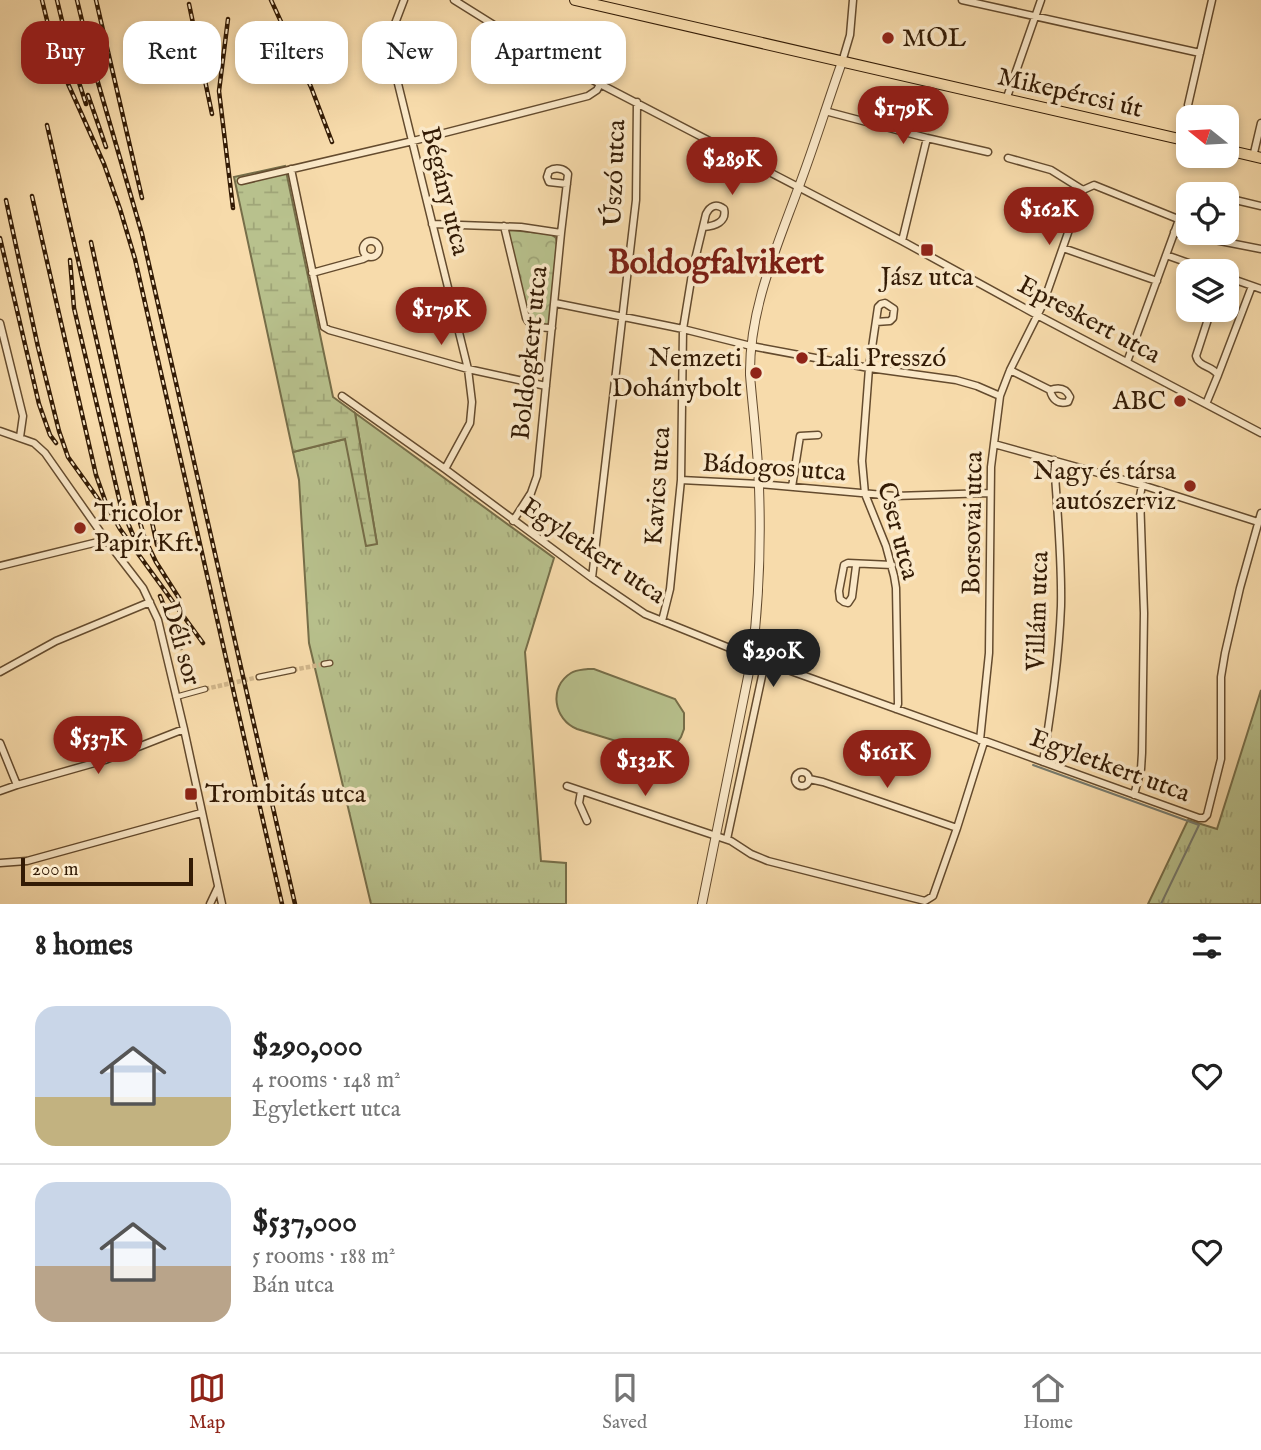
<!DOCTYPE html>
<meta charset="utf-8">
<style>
body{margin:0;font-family:"IM FELL English",serif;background:#f6f6f6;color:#222;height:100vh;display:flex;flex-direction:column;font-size:26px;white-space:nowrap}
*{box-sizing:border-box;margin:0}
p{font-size:23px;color:#767676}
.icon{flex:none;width:38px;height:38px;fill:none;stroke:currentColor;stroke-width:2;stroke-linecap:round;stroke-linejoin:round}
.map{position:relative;height:904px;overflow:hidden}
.panel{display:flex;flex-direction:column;background:#fff;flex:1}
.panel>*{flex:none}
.hud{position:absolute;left:21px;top:21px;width:700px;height:63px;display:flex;gap:14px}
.needle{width:46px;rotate:288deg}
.controls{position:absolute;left:1176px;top:105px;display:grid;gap:14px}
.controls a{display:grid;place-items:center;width:63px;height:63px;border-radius:14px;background:#fff;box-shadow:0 4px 10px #0003;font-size:35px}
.scale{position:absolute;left:21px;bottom:18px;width:172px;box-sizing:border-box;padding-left:7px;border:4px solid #331b05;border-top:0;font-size:19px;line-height:24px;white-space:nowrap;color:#331b05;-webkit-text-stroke:5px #fae8c8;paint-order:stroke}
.price{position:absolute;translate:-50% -60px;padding:0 16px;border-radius:24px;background:#8f2418;color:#fff;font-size:23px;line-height:46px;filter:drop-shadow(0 2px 4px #0008)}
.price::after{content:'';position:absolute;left:50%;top:42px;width:21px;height:16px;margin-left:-10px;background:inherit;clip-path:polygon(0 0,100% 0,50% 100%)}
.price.active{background:#222;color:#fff}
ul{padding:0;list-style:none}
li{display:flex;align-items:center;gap:21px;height:175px;padding:0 35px}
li+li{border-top:2px solid #e0e0e0}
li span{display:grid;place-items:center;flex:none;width:196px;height:140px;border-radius:21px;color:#555}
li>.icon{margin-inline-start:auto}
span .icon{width:84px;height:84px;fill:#fffc;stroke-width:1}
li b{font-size:30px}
h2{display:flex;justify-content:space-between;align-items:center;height:84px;padding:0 35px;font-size:30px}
.chip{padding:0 24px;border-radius:21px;background:#fff;box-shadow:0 4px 10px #0003;font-size:24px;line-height:63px}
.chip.active{background:#8f2418;color:#fff}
.tabs{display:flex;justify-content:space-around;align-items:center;height:98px;border-top:2px solid #e0e0e0;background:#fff;font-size:19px;color:#767676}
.tabs a{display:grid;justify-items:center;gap:4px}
.tabs .active{color:#8f2418}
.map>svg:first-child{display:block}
.grass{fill:url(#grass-tufts);stroke:#766e49;stroke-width:2}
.wetland{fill:url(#wetland-marsh);stroke:#766e49;stroke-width:2}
.park{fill:url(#park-crowns);stroke:#766e49;stroke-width:2}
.pitch{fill:#b8c18d;stroke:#766e49;stroke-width:2}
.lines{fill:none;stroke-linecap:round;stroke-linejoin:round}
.stream{stroke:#757a6e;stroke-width:2}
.pedestrian-tunnel{stroke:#d0b58a;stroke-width:4.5;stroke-dasharray:4.5 2;stroke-linecap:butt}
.pedestrian-casing{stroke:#644b2e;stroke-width:7}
.minor-casing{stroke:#644b2e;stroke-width:9}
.tertiary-casing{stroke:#644b2e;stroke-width:10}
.primary-casing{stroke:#331b05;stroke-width:12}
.pedestrian{stroke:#fae8c8;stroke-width:4.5}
.minor{stroke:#fae8c8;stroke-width:6}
.tertiary{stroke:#fae8c8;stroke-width:8}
.primary{stroke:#f7dbab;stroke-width:10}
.rail-casing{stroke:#331b05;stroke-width:4.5}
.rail{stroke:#fae8c8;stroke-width:2;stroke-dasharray:5;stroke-linecap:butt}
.poi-dot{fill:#8f2418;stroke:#fae8c8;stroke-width:2.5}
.labels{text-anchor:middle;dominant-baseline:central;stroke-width:7;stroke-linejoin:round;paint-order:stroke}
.poi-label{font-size:26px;fill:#331b05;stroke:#fae8c8;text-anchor:start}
.street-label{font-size:26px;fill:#331b05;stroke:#fae8c8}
.district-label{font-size:33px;font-weight:bold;fill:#7a1f14;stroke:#fae8c8}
</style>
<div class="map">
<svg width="1261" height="904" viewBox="0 0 1261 904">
<defs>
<pattern id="grass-tufts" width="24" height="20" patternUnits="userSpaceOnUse" patternTransform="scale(1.75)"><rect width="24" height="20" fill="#b8c18d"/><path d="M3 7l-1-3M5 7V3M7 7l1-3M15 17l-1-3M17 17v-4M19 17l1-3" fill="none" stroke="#9fa578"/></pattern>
<pattern id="wetland-marsh" width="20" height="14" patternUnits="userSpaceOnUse" patternTransform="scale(1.75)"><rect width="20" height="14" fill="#b8c18d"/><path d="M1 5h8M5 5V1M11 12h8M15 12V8" fill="none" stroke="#9fa578"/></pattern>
<pattern id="park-crowns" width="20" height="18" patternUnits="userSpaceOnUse" patternTransform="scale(1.75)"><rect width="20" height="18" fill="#b8c18d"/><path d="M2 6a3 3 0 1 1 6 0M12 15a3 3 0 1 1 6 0" fill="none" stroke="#9fa578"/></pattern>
</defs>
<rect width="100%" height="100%" fill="#f7dbab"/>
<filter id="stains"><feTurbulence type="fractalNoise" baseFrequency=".00286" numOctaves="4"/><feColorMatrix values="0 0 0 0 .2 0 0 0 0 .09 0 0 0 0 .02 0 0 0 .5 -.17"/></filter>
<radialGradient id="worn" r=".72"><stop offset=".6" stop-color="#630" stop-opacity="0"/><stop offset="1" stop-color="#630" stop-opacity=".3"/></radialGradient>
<path class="grass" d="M 355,413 L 554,558 L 525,652 L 541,861 L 566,863 L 566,904 L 371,904 L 309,643 L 299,480 L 293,452 L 345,439 L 377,544 Z
M 1261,690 L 1261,904 L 1148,904 L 1188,820 L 1217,829 Z"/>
<path class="wetland" d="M 285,166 L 333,397 L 355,413 L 377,544 L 366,546 L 345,439 L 293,452 L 234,177 Z"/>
<path class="park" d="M 510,230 L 551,234 L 556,238 L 557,244 L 549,324 L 547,326 L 536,325 L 527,317 L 508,231 Z"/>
<path class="pitch" d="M 588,669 L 594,669 L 675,699 L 684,713 L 684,729 L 681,737 L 676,744 L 662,752 L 655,753 L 577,729 C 554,720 548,687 571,673 C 576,670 582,670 588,669 Z"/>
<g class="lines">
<path class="stream" d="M 1033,765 L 1199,825 L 1161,904"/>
<path class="pedestrian-tunnel" d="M 293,670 L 324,664
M 205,689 L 259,677"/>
<defs>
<path id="pedestrian" d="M 324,664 L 330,663
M 259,677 L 293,670
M 176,697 L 205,689"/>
<path id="minor" d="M 404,0 L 391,34 L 390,51 L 468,369 L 472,402 L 470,423 L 445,469
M 454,0 L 494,25 L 600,84 L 902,241 L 1037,315 L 1261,433
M 962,0 L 1200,53
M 842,62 L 850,35 L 853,0
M 1006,100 L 1041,0
M 1188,105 L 1212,0
M 825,111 L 927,138 L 988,152
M 1253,157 L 1261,123
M 1008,158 L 1051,170 L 1083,190 L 1094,185 L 1178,219
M 291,169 L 324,327 L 329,330 L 468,369 L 546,386
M 241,181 L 413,141 L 588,96 L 597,90 L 600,84
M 1190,194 L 1197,192 L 1209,194
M 1227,198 L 1261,206
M 432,224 L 521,227 L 561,233
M 504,226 L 526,318 C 531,329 541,327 552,328
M 1174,232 L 1261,249
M363 249a8 8 0 1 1 16 0a8 8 0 1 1-16 0Z
M 902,241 L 927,138
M 1063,248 L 1157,281
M 1166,255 L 1211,271
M 312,273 L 363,259 L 367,257
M 1227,277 L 1261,289
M 555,303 L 683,329 L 751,346 L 869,368 L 956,380 L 977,386 L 1000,396
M 876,322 L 890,321 L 893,318 L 894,309 L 885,303 L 881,304 L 878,307 L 869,368 L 862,461 L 865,494 L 886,546 L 894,576 L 896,588 L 898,704 L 896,709
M 0,323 L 23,416 L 20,437
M 1127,362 L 1188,195
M 1010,370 L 1050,390 C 1059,387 1066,388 1070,397 L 1068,402 C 1058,405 1052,399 1050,390
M 1218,375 L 1252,286
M 342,396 L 445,469 L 592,578 L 645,614 L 752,657 L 1199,818 L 1204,818 L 1207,815 L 1221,759 L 1221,677 L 1225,653 L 1240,588 L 1261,513
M 1206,404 L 1218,375 C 1212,365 1199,368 1196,356 L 1211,310
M 0,431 L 34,443 L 45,453 L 106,540 L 143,588 L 158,620 L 184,729 L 222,904
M 994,444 L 1142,485 L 1258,522
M 681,480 L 759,484 L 895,496 L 990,493
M 792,487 L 800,436 L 818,435
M 513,521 L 531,493 L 537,476 L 561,233 L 568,174 C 564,168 555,167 549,171 L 547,177 L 549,182 L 567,184
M 0,566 L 106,540
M 856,566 L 852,597 L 848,603 L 844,602 L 840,599 L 839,591 L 844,565 L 848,563 L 892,565
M 592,578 L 636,200 L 637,102
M 662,621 L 670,589 L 681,480 L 683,329 L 693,268 L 706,214 C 710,206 716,203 724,209 C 727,222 715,226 704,227
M 0,672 L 56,641 L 150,602
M 980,740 L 989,653 L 991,467 L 1000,396 L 1010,370 L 1043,304 L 1083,190
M 0,743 L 17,785
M 1043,762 C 1051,710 1059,659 1061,606 C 1062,558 1057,509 1054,460
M795 779a7 7 0 1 1 14 0a7 7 0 1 1-14 0Z
M 809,779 L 823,782 L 957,828
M 567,786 L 731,841 L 751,854 L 768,861 L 925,901 L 933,896 L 957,828 L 984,742
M 0,791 L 17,785 L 105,760 L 184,729
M 581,791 L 579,803 L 587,821
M 1134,795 L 1141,769 L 1142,753 L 1144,613 L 1140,496 L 1142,485
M 727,839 L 765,662
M 0,863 L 27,861 L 201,813
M 210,904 L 218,887"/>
<path id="tertiary" d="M 702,904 L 752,657 C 759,601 761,543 759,487 C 758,449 753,412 750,375 C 749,310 776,249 798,189 C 814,147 827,104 842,62"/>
<path id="primary" d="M 575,0 L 1188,141
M 1227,150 L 1261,158"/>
</defs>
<use href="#pedestrian" class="pedestrian-casing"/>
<use href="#minor" class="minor-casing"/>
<use href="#tertiary" class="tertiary-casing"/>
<use href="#primary" class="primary-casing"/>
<use href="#pedestrian" class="pedestrian"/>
<use href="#minor" class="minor"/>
<use href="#tertiary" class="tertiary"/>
<use href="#primary" class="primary"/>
<defs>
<path id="rail" d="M 42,0 L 56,57 L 104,164 L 120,209 L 135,259 L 282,904
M 57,0 L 71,58 L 86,104
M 77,0 L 92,62 L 142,234 L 295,904
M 96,0 L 142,198
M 271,0 L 311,87 L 332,142
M 189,4 L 212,114
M 228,19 L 219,91 L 233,208
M 88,95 L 106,147
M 47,125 L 134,503 L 145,539 L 156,562 L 179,598
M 32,196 L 96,475 L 107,506 L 120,529 L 203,643
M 6,200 L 38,347 L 59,431 L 68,457 L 101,503
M 0,238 L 39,404 L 50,435 L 56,443
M 91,242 L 157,545
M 70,260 L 74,308 L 121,507 L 133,535
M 160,596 L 181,648"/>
</defs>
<use href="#rail" class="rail-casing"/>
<use href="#rail" class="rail"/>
</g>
<g class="poi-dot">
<circle cx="888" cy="38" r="7"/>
<rect x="920" y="243" width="14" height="14" rx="3.5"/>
<circle cx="802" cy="358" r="7"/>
<circle cx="756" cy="373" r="7"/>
<circle cx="1180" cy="401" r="7"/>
<circle cx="1190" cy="486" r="7"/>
<circle cx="80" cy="528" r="7"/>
<rect x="184" y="787" width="14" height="14" rx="3.5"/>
</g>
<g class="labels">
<g class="poi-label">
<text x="902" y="38">MOL</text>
<text x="927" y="277" text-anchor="middle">Jász utca</text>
<text x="742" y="358" text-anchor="end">Nemzeti<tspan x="742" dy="30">Dohánybolt</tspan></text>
<text x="816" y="358">Lali Presszó</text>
<text x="1166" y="401" text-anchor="end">ABC</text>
<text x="1176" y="471" text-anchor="end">Nagy és társa<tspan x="1176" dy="30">autószerviz</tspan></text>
<text x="94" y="513">Tricolor<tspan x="94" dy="30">Papír Kft.</tspan></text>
<text x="205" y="794">Trombitás utca</text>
</g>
<g class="street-label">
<text transform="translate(1070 93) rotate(13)">Mikepércsi út</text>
<text transform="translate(615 173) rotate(-88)">Úszó utca</text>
<text transform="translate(445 191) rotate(76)">Bégány utca</text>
<text transform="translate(1089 320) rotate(28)">Epreskert utca</text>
<text transform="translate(530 353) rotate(-84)">Boldogkert utca</text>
<text transform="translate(774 468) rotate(4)">Bádogos utca</text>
<text transform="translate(658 486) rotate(-86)">Kavics utca</text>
<text transform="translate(973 523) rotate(-89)">Borsovai utca</text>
<text transform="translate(898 531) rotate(75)">Cser utca</text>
<text transform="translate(593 551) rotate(34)">Egyletkert utca</text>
<text transform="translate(1038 611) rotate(-88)">Villám utca</text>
<text transform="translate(181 644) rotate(74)">Déli sor</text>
<text transform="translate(1110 766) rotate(20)">Egyletkert utca</text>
</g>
<g class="district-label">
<text x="716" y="264">Boldogfalvikert</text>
</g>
</g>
<rect width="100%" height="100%" filter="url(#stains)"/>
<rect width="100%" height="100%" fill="url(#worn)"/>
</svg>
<div class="controls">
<a><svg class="needle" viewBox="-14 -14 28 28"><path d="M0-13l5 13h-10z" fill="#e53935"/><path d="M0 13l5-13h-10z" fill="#767676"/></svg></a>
<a><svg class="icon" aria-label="locate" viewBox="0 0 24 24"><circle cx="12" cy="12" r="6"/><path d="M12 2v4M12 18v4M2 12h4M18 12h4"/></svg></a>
<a><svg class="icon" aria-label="layers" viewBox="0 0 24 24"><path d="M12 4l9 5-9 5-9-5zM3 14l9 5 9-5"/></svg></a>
</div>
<div class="scale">200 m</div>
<b class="price" style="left:903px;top:146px">$179K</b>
<b class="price" style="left:732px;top:197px">$289K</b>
<b class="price" style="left:1049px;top:247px">$162K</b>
<b class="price" style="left:441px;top:347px">$179K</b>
<b class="price active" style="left:773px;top:689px">$290K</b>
<b class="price" style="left:98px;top:776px">$537K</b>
<b class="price" style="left:887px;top:790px">$161K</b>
<b class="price" style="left:645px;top:798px">$132K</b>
<div class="hud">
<a class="chip active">Buy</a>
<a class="chip">Rent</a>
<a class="chip">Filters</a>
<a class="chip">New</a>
<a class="chip">Apartment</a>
</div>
</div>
<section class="panel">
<h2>8 homes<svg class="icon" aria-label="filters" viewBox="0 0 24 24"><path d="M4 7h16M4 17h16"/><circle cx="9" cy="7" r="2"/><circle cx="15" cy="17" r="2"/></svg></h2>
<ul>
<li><span style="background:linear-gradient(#c9d6e8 65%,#c2b280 0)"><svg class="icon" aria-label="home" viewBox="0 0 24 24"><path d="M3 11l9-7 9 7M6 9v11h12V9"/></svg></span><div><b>$290,000</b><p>4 rooms · 148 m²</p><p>Egyletkert utca</p></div><svg class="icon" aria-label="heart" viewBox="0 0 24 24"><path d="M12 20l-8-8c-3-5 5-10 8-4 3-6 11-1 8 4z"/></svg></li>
<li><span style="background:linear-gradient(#c9d6e8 60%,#b9a48a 0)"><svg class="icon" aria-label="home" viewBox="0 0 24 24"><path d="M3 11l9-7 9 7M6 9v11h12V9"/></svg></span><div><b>$537,000</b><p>5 rooms · 188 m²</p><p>Bán utca</p></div><svg class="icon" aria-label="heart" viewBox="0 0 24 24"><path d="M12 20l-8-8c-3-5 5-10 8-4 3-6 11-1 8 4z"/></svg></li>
</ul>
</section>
<nav class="tabs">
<a class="active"><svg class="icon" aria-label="map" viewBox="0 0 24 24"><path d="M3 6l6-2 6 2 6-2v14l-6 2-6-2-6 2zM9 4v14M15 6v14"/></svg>Map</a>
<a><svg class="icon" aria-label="saved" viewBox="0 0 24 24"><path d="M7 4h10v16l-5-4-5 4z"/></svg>Saved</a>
<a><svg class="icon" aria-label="home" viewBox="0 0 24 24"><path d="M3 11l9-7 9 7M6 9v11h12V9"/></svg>Home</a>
</nav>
